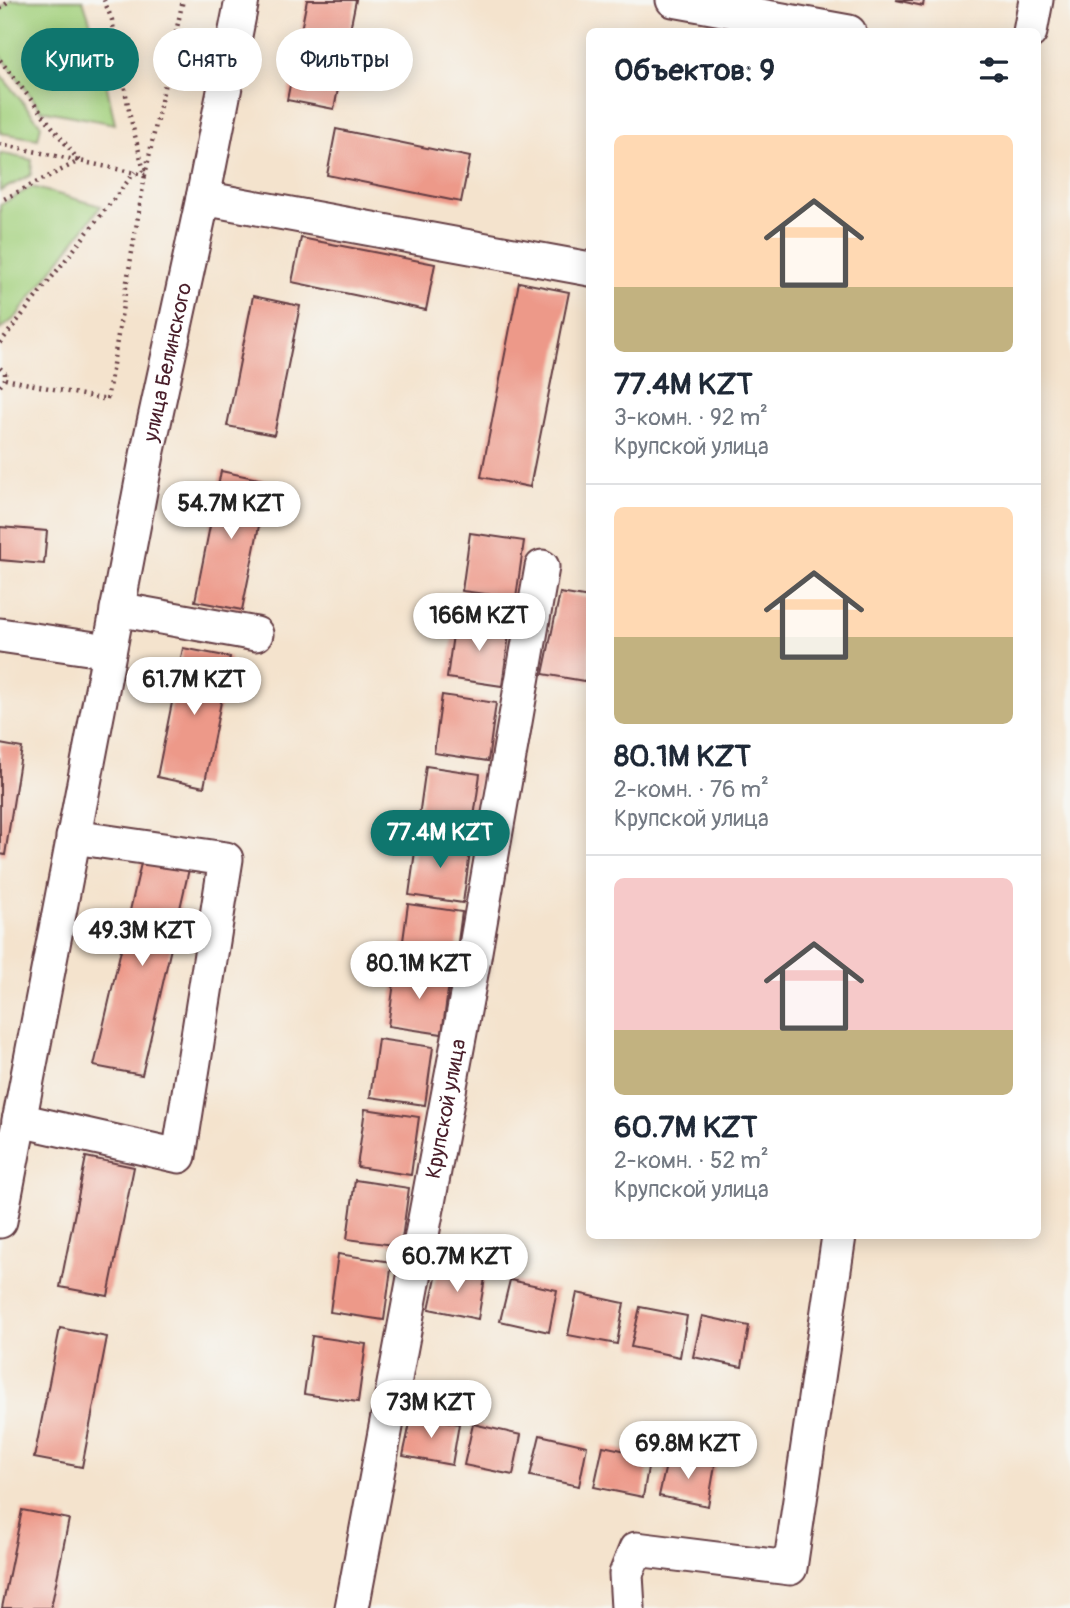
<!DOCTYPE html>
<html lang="ru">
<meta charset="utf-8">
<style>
body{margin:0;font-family:Pangolin,sans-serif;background:#f6f6f7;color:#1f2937;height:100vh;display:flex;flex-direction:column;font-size:26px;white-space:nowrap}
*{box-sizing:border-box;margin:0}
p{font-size:23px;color:#747a83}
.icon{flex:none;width:38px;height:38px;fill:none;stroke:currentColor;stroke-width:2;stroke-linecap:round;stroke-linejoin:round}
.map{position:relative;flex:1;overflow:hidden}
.details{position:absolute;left:586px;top:28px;width:455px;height:1211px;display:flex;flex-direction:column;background:#fff;border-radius:10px;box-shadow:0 4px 18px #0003}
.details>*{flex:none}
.top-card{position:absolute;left:21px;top:28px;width:460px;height:63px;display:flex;gap:14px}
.price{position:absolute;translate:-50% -60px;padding:0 16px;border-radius:24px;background:#fff;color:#222;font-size:23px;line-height:46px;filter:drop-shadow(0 2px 4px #0008)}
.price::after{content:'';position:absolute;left:50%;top:42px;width:21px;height:16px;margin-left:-10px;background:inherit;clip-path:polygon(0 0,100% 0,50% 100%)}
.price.selected{background:#0f766e;color:#fff}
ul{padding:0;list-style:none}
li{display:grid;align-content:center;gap:14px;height:371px;padding:0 28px}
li+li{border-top:2px solid #e0e1e3}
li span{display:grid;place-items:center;height:217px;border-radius:10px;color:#555}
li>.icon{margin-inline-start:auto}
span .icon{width:126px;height:126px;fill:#fffc;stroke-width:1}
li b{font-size:30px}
h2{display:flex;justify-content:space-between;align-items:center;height:84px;padding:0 28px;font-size:30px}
.tag{padding:0 24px;border-radius:32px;background:#fff;box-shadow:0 4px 18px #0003;font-size:24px;line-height:63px}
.tag.selected{background:#0f766e;color:#fff}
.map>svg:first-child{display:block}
.green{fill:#a4d17f;stroke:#777855;stroke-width:2}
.building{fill:#ed9989}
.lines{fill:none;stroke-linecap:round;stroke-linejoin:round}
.minor-casing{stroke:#643c43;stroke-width:37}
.path{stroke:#643c43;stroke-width:4.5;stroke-dasharray:2 5;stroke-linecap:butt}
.minor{stroke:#fff;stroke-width:33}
.labels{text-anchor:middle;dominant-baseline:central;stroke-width:5;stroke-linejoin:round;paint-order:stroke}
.street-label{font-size:21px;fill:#4a1f2b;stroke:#f6f6f2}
</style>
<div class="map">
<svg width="1070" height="1608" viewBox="0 0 1070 1608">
<rect width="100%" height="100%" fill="#f6f6f2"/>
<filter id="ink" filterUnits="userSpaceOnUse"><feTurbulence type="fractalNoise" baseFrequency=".0143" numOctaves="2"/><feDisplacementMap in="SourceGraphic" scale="14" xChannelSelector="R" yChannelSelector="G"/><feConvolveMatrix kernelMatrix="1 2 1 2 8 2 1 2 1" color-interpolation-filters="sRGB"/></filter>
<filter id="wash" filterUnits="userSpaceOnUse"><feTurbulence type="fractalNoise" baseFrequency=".00686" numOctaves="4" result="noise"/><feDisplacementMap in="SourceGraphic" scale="28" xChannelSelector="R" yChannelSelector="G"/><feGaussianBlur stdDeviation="1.57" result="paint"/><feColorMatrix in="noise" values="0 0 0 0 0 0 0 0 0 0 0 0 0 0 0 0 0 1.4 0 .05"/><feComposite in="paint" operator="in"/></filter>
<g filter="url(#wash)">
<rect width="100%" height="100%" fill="#f4e3cd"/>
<path class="green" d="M 11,0 L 83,0 L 98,45 L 115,124 L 41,110 L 0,54 L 0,9 Z
M 0,74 L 41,125 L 38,139 L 0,133 Z
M 0,153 L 32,160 L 31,175 L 0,191 Z
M 32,187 L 101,206 L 16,317 L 0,330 L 0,205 Z"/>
<g id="blocks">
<path class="building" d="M 307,0 L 356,0 L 334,109 L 287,100 Z
M 896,0 L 924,0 L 923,6 Z
M 336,129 L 470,157 L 461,202 L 327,175 Z
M 301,238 L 435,264 L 426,310 L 292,282 Z
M 519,282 L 569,292 L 530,487 L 481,477 Z
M 253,296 L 300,306 L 274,435 L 227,426 Z
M 221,471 L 268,481 L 242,610 L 195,601 Z
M 0,527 L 47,531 L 44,564 L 0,560 Z
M 470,533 L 524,541 L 516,598 L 462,591 Z
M 560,593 L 590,598 L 590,682 L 543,674 Z
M 455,620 L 510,627 L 502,686 L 447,678 Z
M 183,648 L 230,657 L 204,787 L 157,777 Z
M 442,695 L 496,703 L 488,761 L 434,753 Z
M 0,744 L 22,748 L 5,855 L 0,854 Z
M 426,766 L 480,774 L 472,832 L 418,824 Z
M 417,837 L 471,845 L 463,903 L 409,895 Z
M 142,859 L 189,869 L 142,1075 L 94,1066 Z
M 408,904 L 462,912 L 454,971 L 400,963 Z
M 396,968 L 450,976 L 442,1034 L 388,1026 Z
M 378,1039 L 433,1047 L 425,1105 L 370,1097 Z
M 365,1109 L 419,1117 L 411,1175 L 357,1167 Z
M 86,1157 L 134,1167 L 108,1296 L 60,1287 Z
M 355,1180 L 409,1188 L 401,1246 L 347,1239 Z
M 338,1254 L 392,1262 L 384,1320 L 330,1312 Z
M 438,1268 L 485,1278 L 478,1319 L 429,1309 Z
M 510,1280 L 557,1290 L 549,1332 L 500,1321 Z
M 577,1293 L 624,1303 L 617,1344 L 568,1335 Z
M 640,1307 L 687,1316 L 680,1357 L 631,1347 Z
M 702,1316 L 749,1326 L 742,1367 L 693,1357 Z
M 60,1328 L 107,1337 L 82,1467 L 34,1458 Z
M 312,1336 L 366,1344 L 358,1402 L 304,1394 Z
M 412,1414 L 459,1424 L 452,1465 L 403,1456 Z
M 473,1424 L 521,1435 L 513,1475 L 464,1465 Z
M 540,1435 L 587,1446 L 579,1486 L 530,1476 Z
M 603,1446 L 650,1456 L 643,1497 L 594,1487 Z
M 668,1456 L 715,1465 L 708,1506 L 659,1496 Z
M 22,1510 L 69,1519 L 51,1608 L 2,1608 Z"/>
</g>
</g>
<g filter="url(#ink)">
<use href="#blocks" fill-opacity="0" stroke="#643c43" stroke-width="2"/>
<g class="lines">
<defs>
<g id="minor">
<path d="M 673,0 L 849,32"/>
<path d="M 1030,32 L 1036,0"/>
<path d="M 203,198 L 590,269"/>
<path d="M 117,609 L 256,634"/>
<path d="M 0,635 L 109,651"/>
<path d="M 19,1120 L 179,1156 L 226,859 L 73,837"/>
<path id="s1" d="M 0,1221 L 147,455 L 203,198 L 242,0"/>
<path id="s2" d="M 352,1608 L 473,963 L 542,567"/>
<path d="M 628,1608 L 626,1574 L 636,1549 L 790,1568 L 839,1236"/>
</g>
</defs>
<use href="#minor" class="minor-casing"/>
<path class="path" d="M 0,9 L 11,0
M 0,60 L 79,161 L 0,201
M 0,144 L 145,175 L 183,0
M 0,343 L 135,172
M 0,368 L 5,373 L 5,379
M 5,379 L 107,400 L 145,175 L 130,116 L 112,20 L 104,0
M 0,386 L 5,379"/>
<use href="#minor" class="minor"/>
</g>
</g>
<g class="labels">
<g class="street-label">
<text stroke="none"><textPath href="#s1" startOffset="875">улица Белинского</textPath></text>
<text stroke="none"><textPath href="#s2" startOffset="508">Крупской улица</textPath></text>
</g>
</g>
</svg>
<b class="price" style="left:231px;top:541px">54.7M KZT</b>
<b class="price" style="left:479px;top:653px">166M KZT</b>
<b class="price" style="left:194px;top:717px">61.7M KZT</b>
<b class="price selected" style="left:440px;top:870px">77.4M KZT</b>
<b class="price" style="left:142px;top:968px">49.3M KZT</b>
<b class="price" style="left:419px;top:1001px">80.1M KZT</b>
<b class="price" style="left:457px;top:1294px">60.7M KZT</b>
<b class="price" style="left:431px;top:1440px">73M KZT</b>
<b class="price" style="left:688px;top:1481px">69.8M KZT</b>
<div class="top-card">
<a class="tag selected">Купить</a>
<a class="tag">Снять</a>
<a class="tag">Фильтры</a>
</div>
<section class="details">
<h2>Объектов: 9<svg class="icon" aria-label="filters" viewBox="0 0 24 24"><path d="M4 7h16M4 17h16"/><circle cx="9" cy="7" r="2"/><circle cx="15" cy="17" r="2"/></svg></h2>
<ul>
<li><span style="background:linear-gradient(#ffd9b3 70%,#c2b280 0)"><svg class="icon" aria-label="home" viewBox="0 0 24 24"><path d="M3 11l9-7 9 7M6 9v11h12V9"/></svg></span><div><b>77.4M KZT</b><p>3-комн. · 92 m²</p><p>Крупской улица</p></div></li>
<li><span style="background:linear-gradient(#ffd9b3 60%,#c2b280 0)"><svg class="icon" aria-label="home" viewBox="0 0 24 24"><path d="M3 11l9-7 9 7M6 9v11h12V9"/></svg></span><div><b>80.1M KZT</b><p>2-комн. · 76 m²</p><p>Крупской улица</p></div></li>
<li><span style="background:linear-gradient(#f6c9c9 70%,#c2b280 0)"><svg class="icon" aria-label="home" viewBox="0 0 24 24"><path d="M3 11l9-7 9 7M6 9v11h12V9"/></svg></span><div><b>60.7M KZT</b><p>2-комн. · 52 m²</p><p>Крупской улица</p></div></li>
</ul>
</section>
</div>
